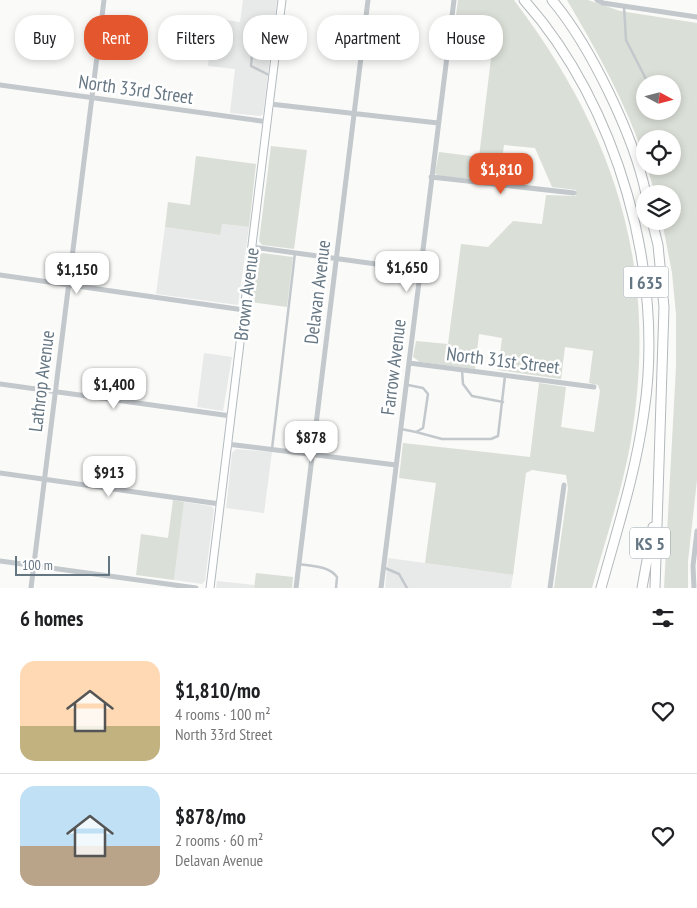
<!DOCTYPE html>
<meta charset="utf-8">
<style>
body{margin:0;font-family:"PT Sans Narrow",sans-serif;background:#f6f6f6;color:#202124;height:100vh;display:flex;flex-direction:column;font-size:19px;white-space:nowrap}
*{box-sizing:border-box;margin:0}
p{font-size:16px;color:#757577}
.icon{flex:none;width:28px;height:28px;fill:none;stroke:currentColor;stroke-width:2;stroke-linecap:round;stroke-linejoin:round}
.map{position:relative;height:588px;overflow:hidden}
.details{display:flex;flex-direction:column;background:#fff;flex:1}
.details>*{flex:none}
.top-card{position:absolute;left:15px;top:15px;width:668px;height:45px;display:flex;gap:10px}
.needle{width:32px;rotate:97deg}
.controls{position:absolute;left:636px;top:75px;display:grid;gap:10px}
.controls a{display:grid;place-items:center;width:45px;height:45px;border-radius:50%;background:#fff;box-shadow:0 2px 8px #0003;font-size:25px}
.scale{position:absolute;left:15px;bottom:12px;width:95px;box-sizing:border-box;padding-left:5px;border:2px solid #657683;border-top:0;font-size:14px;line-height:18px;white-space:nowrap;color:#657683;-webkit-text-stroke:4px #fff;paint-order:stroke}
.price{position:absolute;translate:-50% -42px;padding:0 11px;border-radius:10px;background:#fff;color:#222;font-size:16px;line-height:32px;filter:drop-shadow(0 1px 2px #0008)}
.price::after{content:'';position:absolute;left:50%;top:30px;width:15px;height:11px;margin-left:-8px;background:inherit;clip-path:polygon(0 0,100% 0,50% 100%)}
.price.current{background:#e4572e;color:#fff}
ul{padding:0;list-style:none}
li{display:flex;align-items:center;gap:15px;height:125px;padding:0 20px}
li+li{border-top:1px solid #e0e0e0}
li span{display:grid;place-items:center;flex:none;width:140px;height:100px;border-radius:15px;color:#555}
li>.icon{margin-inline-start:auto}
span .icon{width:60px;height:60px;fill:#fffc;stroke-width:1}
li b{font-size:21px}
h2{display:flex;justify-content:space-between;align-items:center;height:60px;padding:0 20px;font-size:21px}
.pill{padding:0 18px;border-radius:20px;background:#fff;box-shadow:0 2px 8px #0003;font-size:18px;line-height:45px}
.pill.current{background:#e4572e;color:#fff}
.map>svg:first-child{display:block}
.built{fill:#e8e9e9}
.green{fill:#dadfd7;fill-rule:evenodd}
.lines{fill:none;stroke-linecap:round;stroke-linejoin:round}
.secondary-casing{stroke:#b3babf;stroke-width:9}
.motorway-casing{stroke:#b4b9bd;stroke-width:11}
.service{stroke:#c3c8cc;stroke-width:2.5}
.minor{stroke:#c3c8cc;stroke-width:5}
.secondary{stroke:#fff;stroke-width:7}
.motorway{stroke:#fff;stroke-width:9}
.labels{text-anchor:middle;dominant-baseline:central;stroke-width:5;stroke-linejoin:round;paint-order:stroke}
.shield{fill:#fff;stroke:#939fa8;stroke-width:1}
.shield-label{font-size:18px;font-weight:bold;fill:#657683}
.street-label{font-size:19px;fill:#657683;stroke:#fff}
</style>
<div class="map">
<svg width="697" height="588" viewBox="0 0 697 588">
<rect width="100%" height="100%" fill="#fafaf8"/>
<path class="built" d="M 243,0 L 277,0 L 263,114 L 260,116 L 230,113 L 235,69 L 208,66 L 213,18 L 240,22 Z
M 221,224 L 249,227 L 238,305 L 156,294 L 165,227 L 220,235 Z
M 204,353 L 232,357 L 223,411 L 197,407 Z
M 236,449 L 272,452 L 264,513 L 226,508 L 232,453 Z
M 184,502 L 211,506 L 214,509 L 205,581 L 202,584 L 174,580 Z
M 388,558 L 513,575 L 511,588 L 385,588 Z
M 217,581 L 254,585 L 254,588 L 216,588 Z"/>
<path class="green" d="M 458,0 L 514,0 C 618,138 660,273 630,446 C 621,494 605,541 592,588 L 554,588 L 568,488 L 566,475 L 532,470 L 526,473 L 513,575 L 425,563 L 436,483 L 399,478 L 403,443 L 530,457 L 539,383 L 566,387 L 561,427 L 594,432 L 600,391 L 598,385 L 589,383 L 593,351 L 565,347 L 561,379 L 498,370 L 502,338 L 479,334 L 475,369 L 420,362 L 413,357 L 416,341 L 448,344 L 461,244 L 488,247 L 513,221 L 542,224 L 546,195 L 576,196 L 576,190 L 552,187 L 535,148 L 504,145 L 499,181 L 438,176 L 435,173 L 439,152 L 479,157 L 493,42 L 453,37 Z
M 567,0 L 588,0 L 620,11 L 697,23 L 697,480 L 688,561 L 688,588 L 664,588 L 676,367 L 676,314 L 672,273 L 662,221 L 672,221 L 672,194 L 655,194 L 647,166 L 672,166 L 672,139 L 645,139 L 645,160 C 626,103 597,51 567,0 ZM 645,84 L 672,84 L 672,111 L 645,111 Z
M 271,146 L 307,150 L 294,249 L 262,245 L 259,241 Z
M 196,156 L 256,164 L 249,227 L 222,224 L 220,235 L 165,227 L 168,202 L 190,205 Z
M 262,253 L 293,257 L 287,307 L 251,302 L 256,259 Z
M 173,500 L 184,502 L 174,580 L 136,575 L 141,534 L 168,538 Z
M 256,573 L 293,577 L 292,588 L 254,588 Z"/>
<g class="lines">
<defs>
<path id="secondary" d="M 210,588 L 282,0"/>
<path id="motorway" d="M 524,0 C 618,105 665,274 644,412 C 636,472 617,530 601,588
M 552,0 C 590,45 634,136 646,194
M 652,221 L 658,245 L 664,307 L 655,588
M 642,588 L 653,527"/>
</defs>
<use href="#secondary" class="secondary-casing"/>
<use href="#motorway" class="motorway-casing"/>
<path class="service" d="M 624,6 L 626,40 L 647,81
M 271,76 L 251,66 L 254,34 L 257,32 L 277,34
M 462,370 L 463,384 L 472,396 L 503,402
M 401,429 L 416,432 L 423,428 L 428,394 L 423,388 L 408,385
M 416,432 L 442,439 L 491,439 L 498,436 L 505,376
M 272,449 L 295,253
M 299,564 C 312,566 329,566 337,577 L 336,588
M 385,568 L 399,574 L 407,588"/>
<path class="minor" d="M 597,0 L 603,3 L 697,17
M 0,85 L 268,122
M 270,104 L 438,123
M 431,177 L 574,193
M 252,247 L 420,270
M 0,275 L 244,310
M 409,363 L 594,387
M 0,384 L 231,416
M 227,444 L 396,465
M 0,473 L 220,504
M 0,561 L 196,588
M 31,588 L 104,0
M 296,588 L 368,0
M 381,588 L 454,0
M 550,588 L 564,485
M 694,588 L 693,566 L 697,531"/>
<use href="#secondary" class="secondary"/>
<use href="#motorway" class="motorway"/>
</g>
<g class="labels">
<g class="shield">
<rect x="623.5" y="266.5" width="45" height="31" rx="4"/>
<rect x="630" y="527.5" width="40" height="31" rx="4"/>
</g>
<g class="shield-label">
<text x="646" y="282">I 635</text>
<text x="650" y="543">KS 5</text>
</g>
<g class="street-label">
<text transform="translate(136 89) rotate(8)">North 33rd Street</text>
<text transform="translate(317 292) rotate(-83)">Delavan Avenue</text>
<text transform="translate(246 294) rotate(-83)">Brown Avenue</text>
<text transform="translate(503 360) rotate(7)">North 31st Street</text>
<text transform="translate(393 367) rotate(-83)">Farrow Avenue</text>
<text transform="translate(41 381) rotate(-83)">Lathrop Avenue</text>
</g>
</g>
</svg>
<div class="controls">
<a><svg class="needle" viewBox="-14 -14 28 28"><path d="M0-13l5 13h-10z" fill="#e53935"/><path d="M0 13l5-13h-10z" fill="#757577"/></svg></a>
<a><svg class="icon" aria-label="locate" viewBox="0 0 24 24"><circle cx="12" cy="12" r="6"/><path d="M12 2v4M12 18v4M2 12h4M18 12h4"/></svg></a>
<a><svg class="icon" aria-label="layers" viewBox="0 0 24 24"><path d="M12 4l9 5-9 5-9-5zM3 14l9 5 9-5"/></svg></a>
</div>
<div class="scale">100 m</div>
<b class="price current" style="left:501px;top:195px">$1,810</b>
<b class="price" style="left:407px;top:293px">$1,650</b>
<b class="price" style="left:77px;top:295px">$1,150</b>
<b class="price" style="left:114px;top:410px">$1,400</b>
<b class="price" style="left:311px;top:463px">$878</b>
<b class="price" style="left:109px;top:498px">$913</b>
<div class="top-card">
<a class="pill">Buy</a>
<a class="pill current">Rent</a>
<a class="pill">Filters</a>
<a class="pill">New</a>
<a class="pill">Apartment</a>
<a class="pill">House</a>
</div>
</div>
<section class="details">
<h2>6 homes<svg class="icon" aria-label="filters" viewBox="0 0 24 24"><path d="M4 7h16M4 17h16"/><circle cx="9" cy="7" r="2"/><circle cx="15" cy="17" r="2"/></svg></h2>
<ul>
<li><span style="background:linear-gradient(#ffd9b3 65%,#c2b280 0)"><svg class="icon" aria-label="home" viewBox="0 0 24 24"><path d="M3 11l9-7 9 7M6 9v11h12V9"/></svg></span><div><b>$1,810/mo</b><p>4 rooms · 100 m²</p><p>North 33rd Street</p></div><svg class="icon" aria-label="heart" viewBox="0 0 24 24"><path d="M12 20l-8-8c-3-5 5-10 8-4 3-6 11-1 8 4z"/></svg></li>
<li><span style="background:linear-gradient(#bfe0f5 60%,#b9a48a 0)"><svg class="icon" aria-label="home" viewBox="0 0 24 24"><path d="M3 11l9-7 9 7M6 9v11h12V9"/></svg></span><div><b>$878/mo</b><p>2 rooms · 60 m²</p><p>Delavan Avenue</p></div><svg class="icon" aria-label="heart" viewBox="0 0 24 24"><path d="M12 20l-8-8c-3-5 5-10 8-4 3-6 11-1 8 4z"/></svg></li>
</ul>
</section>
